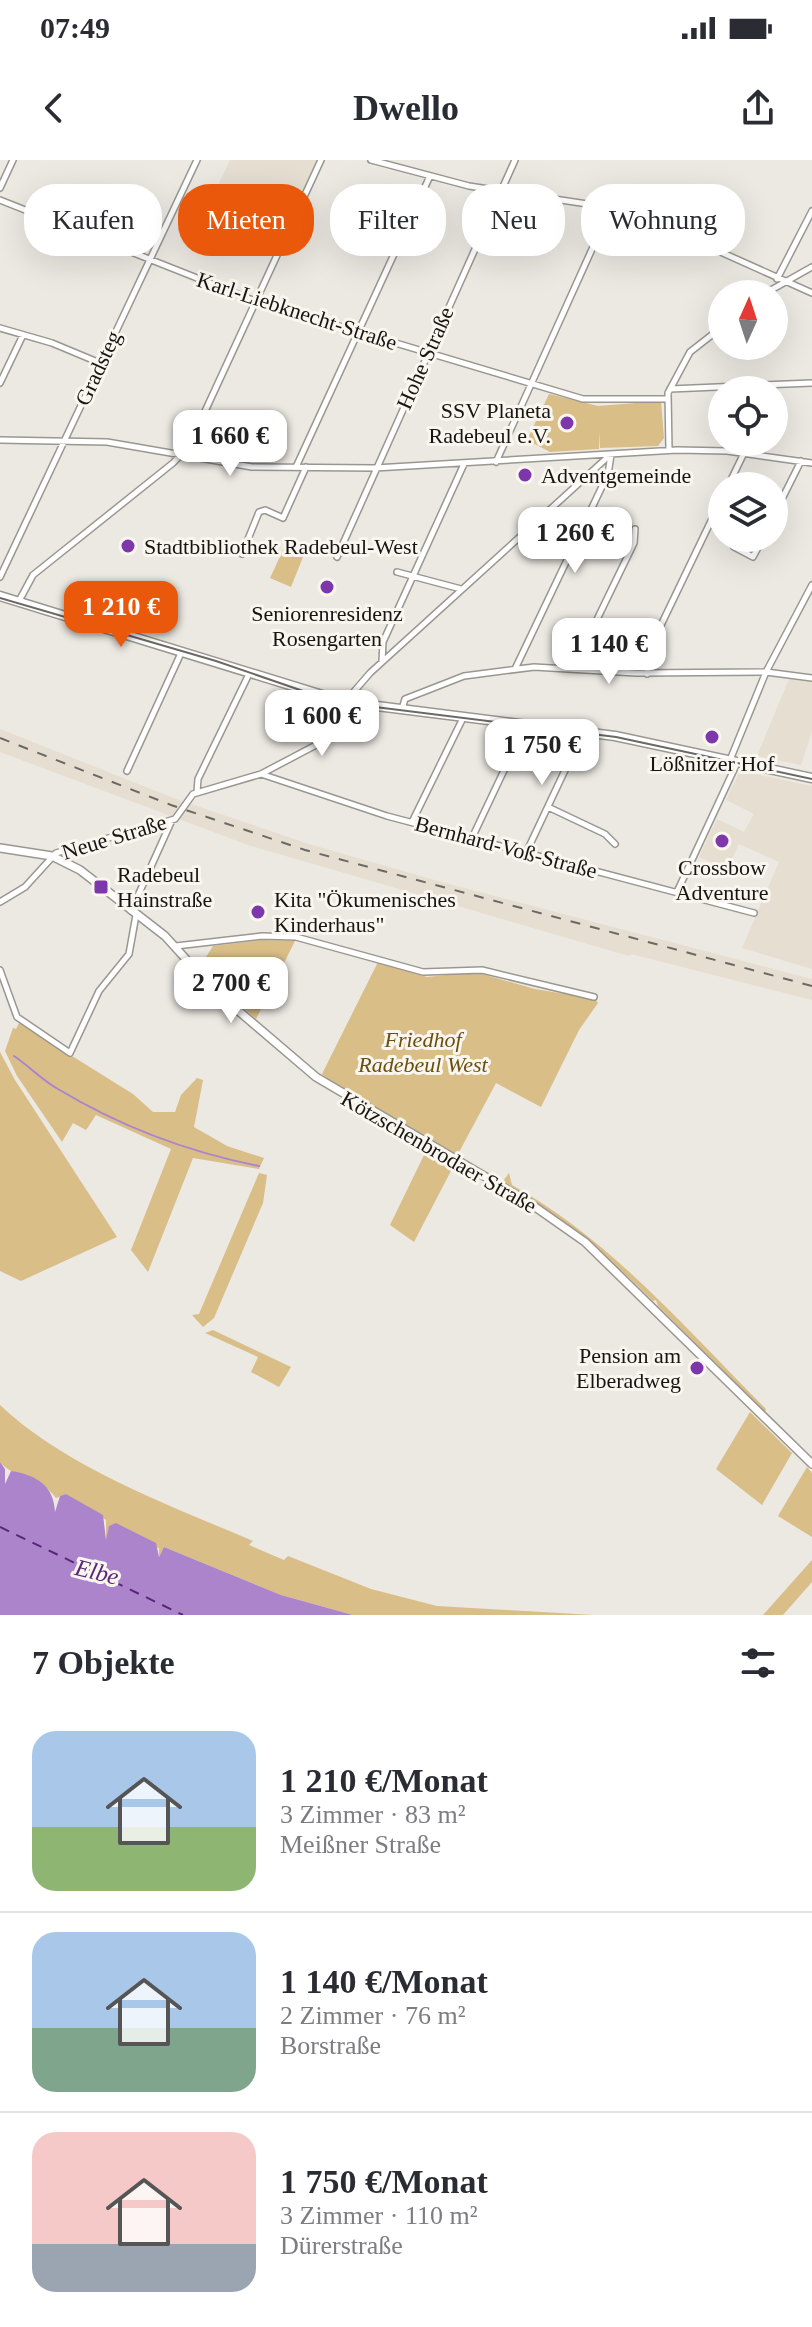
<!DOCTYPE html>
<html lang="de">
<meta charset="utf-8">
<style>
body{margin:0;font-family:"Times New Roman",serif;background:#f2f2f3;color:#2b2b33;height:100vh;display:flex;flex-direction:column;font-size:30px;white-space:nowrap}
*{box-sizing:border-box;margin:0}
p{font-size:26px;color:#7c7c81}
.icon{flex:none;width:44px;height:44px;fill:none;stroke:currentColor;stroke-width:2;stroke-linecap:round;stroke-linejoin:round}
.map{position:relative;height:1455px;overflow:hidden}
.sheet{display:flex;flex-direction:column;background:#fff;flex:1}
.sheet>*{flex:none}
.hud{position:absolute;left:24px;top:24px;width:764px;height:72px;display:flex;gap:16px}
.needle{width:52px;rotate:3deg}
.fabs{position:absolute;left:708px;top:120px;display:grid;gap:16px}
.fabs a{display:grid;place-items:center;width:80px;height:80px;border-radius:50%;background:#fff;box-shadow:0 8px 32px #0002;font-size:40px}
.price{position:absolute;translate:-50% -68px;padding:0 18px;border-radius:16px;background:#fff;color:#222;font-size:26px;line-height:52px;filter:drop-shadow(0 2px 4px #0008)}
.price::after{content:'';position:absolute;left:50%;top:48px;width:24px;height:18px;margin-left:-12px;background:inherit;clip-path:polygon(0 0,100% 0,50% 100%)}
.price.current{background:#ea580c;color:#fff}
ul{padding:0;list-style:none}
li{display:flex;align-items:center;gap:24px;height:200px;padding:0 32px}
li+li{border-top:2px solid #e1e1e2}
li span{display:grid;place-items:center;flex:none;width:224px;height:160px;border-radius:24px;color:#555}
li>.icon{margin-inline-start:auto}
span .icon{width:96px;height:96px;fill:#fffc;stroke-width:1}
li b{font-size:34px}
h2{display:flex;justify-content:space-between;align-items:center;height:96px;padding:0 32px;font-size:34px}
.tag{padding:0 28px;border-radius:32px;background:#fff;box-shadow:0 8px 32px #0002;font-size:28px;line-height:72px}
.tag.current{background:#ea580c;color:#fff}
.status{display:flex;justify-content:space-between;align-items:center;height:56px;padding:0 40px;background:#fff;direction:ltr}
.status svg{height:22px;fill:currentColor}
header{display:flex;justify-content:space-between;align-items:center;height:104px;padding:0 32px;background:#fff;font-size:36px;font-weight:700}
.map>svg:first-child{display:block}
.built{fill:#e5ded1}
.green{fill:#d9be88}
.water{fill:#ac84cc}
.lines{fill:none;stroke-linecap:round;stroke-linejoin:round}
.stream{stroke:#ac84cc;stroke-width:2}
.ferry{stroke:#5a267b;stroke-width:2;stroke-dasharray:10 8;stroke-linecap:butt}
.minor-casing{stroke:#9a9791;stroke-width:8}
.tertiary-casing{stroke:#9a9791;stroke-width:10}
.secondary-casing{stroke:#9a9791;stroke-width:11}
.minor{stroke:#fff;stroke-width:5}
.tertiary{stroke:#fff;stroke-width:7}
.secondary{stroke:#fff;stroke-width:8}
.tram{stroke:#6c6965;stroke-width:2}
.rail{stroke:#6c6965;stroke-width:2;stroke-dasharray:10 10;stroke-linecap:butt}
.poi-dot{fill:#7d37aa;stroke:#f9f6ef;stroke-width:3}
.labels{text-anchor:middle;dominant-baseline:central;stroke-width:6;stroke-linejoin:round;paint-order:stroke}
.street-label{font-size:22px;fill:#171513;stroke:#f9f6ef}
.poi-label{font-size:22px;fill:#171513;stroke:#f9f6ef;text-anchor:start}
.park-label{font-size:22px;font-style:italic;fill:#6a4f0e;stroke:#f9f6ef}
.water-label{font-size:24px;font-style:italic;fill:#5a267b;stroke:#f9f6ef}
</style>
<div class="status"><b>07:49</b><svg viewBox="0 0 49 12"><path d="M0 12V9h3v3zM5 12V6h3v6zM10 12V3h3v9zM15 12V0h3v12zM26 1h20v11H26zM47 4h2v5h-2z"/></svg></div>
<header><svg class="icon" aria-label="back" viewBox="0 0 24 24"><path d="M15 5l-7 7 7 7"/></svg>Dwello<svg class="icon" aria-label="share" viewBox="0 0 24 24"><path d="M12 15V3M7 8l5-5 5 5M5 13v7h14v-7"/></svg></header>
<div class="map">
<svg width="812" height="1455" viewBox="0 0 812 1455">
<rect width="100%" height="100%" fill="#ece8e2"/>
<path class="built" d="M 230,0 L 318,0 L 296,46 L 264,33 L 254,55 L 213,36 Z
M 789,519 L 812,522 L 812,571 L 801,605 L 757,596 Z
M 0,569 L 176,639 L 309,684 L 434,720 L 812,819 L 812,840 L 631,794 L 629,796 L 248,685 L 0,592 Z
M 740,611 L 812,626 L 812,809 L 742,788 L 779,702 L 739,684 L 727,709 L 699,697 L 717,659 L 744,672 L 754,654 L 726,640 Z"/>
<path class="green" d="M 549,234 L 598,246 L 661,241 L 664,278 L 658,286 L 600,288 L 599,271 L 599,289 L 550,292 L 527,280 Z
M 284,388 L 303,397 L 291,427 L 270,418 Z
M 262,780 L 295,781 L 256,859 L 199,808 L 213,786 Z
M 378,802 L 427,817 L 475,812 L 535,829 L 595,839 L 598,843 L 579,870 L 541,947 L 496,923 L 457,996 L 352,933 L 346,934 L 322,914 Z
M 19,863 L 133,934 L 153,952 L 175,952 L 181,935 L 197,918 L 203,920 L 194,967 L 227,986 L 264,998 L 259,1009 L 193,998 L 148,1112 L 131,1090 L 171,989 L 96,955 L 86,970 L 73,963 L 62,982 L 17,916 L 5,891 L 13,868 L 16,869 Z
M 0,892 L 15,920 L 117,1077 L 21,1121 L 0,1111 Z
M 426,991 L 453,1007 L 414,1082 L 390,1065 Z
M 259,1013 L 267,1015 L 263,1043 L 214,1158 L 203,1167 L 192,1155 L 199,1154 Z
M 509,1013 L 512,1025 C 611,1080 687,1170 766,1249 L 765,1252 L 658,1146 L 656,1140 L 653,1141 C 606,1094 560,1057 506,1025 L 503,1021 Z
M 213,1170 L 291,1207 L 279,1227 L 251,1212 L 258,1197 L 205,1173 Z
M 0,1245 C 65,1307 171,1346 253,1381 L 249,1385 L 284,1400 L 288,1396 L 371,1429 L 437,1446 L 593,1455 L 353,1455 L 281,1435 L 164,1387 L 159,1397 L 159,1388 L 106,1381 L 106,1360 L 66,1334 L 56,1338 C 41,1317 14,1319 0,1302 Z
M 750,1252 L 792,1293 L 762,1345 L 716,1309 Z
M 807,1307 L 812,1313 L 812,1377 L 778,1356 Z
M 812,1400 L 812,1422 L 783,1455 L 763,1455 Z"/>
<path class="water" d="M 0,1302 L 5,1309 L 5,1324 L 11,1311 C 37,1315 54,1326 55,1352 L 60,1336 L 66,1334 L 103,1355 L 106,1380 L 109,1366 L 116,1363 L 156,1383 L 159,1397 L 164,1387 L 281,1435 L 353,1455 L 0,1455 Z"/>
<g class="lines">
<path class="stream" d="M 14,896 C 29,906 42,920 58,929 C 121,967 188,992 259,1006"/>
<path class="ferry" d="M 0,1367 L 183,1455"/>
<defs>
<path id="minor" d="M 371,0 L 469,26 L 627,50 L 812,133
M 0,28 L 13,0
M 0,40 L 255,141 L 583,239 L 666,239
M 777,119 L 812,51
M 764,134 L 812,107
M 0,168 L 52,183 L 100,203
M 0,223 L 23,175
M 670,229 L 812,223
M 0,280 L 107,282 L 252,307 L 375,308 L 677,290 L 727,291 L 812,303
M 669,290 L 668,233 L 690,192 L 722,167
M 496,302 L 611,47
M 296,307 L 430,16
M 728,326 L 744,293
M 774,355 L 801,301
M 734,387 L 753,397 L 763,378
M 242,394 L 259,352 L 265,350 L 283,358 L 306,307
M 337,397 L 515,0
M 397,412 L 461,429
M 0,417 L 197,0
M 19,441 L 33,415 L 173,303 L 189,286 L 321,0
M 382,502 L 383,482 L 464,304
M 515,509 L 608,314 L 611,295
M 573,509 L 634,383 L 635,369
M 647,514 L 650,488 L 722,338
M 402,549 L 405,539 L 464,516 L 534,507 L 636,513 L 766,512 L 812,518
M 730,600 L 766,512 L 812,425
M 127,611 L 182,491
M 261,614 L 387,656 L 754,753
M 197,632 L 198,619 L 249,514
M 548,647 L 605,674 L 615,684
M 412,662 L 463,558
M 472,678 L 526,564
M 526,693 L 583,572
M 677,732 L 737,603
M 0,742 L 25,727 L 56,693 L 175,659 L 193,634 L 261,614 L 318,584 L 329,572 L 345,542 L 370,513 L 610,295
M 131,751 L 172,660
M 176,786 L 262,776 L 296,777 L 423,812 L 482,810 L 594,837
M 0,810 L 17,857 L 70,893 L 99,831 L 129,794 L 136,755"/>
<path id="tertiary" d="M 0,688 L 52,696 L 80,710 L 165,776 L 214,830 L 316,917 L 528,1042 L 585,1082 L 812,1304"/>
<path id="secondary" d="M 0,436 L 345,542 L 615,576 L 812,618"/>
</defs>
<use href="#minor" class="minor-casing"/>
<use href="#tertiary" class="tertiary-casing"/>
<use href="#secondary" class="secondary-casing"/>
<use href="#minor" class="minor"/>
<use href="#tertiary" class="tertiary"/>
<use href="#secondary" class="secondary"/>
<path class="tram" d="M 0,438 L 216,501 L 335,542 L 616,577 L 812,619"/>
<path class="rail" d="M 0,578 L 171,645 L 305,690 L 812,826"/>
</g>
<g class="poi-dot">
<circle cx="567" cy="263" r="8"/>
<circle cx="525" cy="315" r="8"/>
<circle cx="128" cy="386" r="8"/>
<circle cx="327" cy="427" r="8"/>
<circle cx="712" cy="577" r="8"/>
<circle cx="722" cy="681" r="8"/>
<rect x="93" y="719" width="16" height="16" rx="4"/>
<circle cx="258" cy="752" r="8"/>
<circle cx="697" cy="1208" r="8"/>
</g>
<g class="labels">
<g class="street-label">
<text transform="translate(297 151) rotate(18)">Karl-Liebknecht-Straße</text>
<text transform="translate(425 198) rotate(-66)">Hohe Straße</text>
<text transform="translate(98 208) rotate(-65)">Gradsteg</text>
<text transform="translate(114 677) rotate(-17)">Neue Straße</text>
<text transform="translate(506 687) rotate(15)">Bernhard-Voß-Straße</text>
<text transform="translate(439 992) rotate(30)">Kötzschenbrodaer Straße</text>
</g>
<g class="poi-label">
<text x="551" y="250" text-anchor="end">SSV Planeta<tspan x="551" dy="25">Radebeul e.V.</tspan></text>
<text x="541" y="315">Adventgemeinde</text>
<text x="144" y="386">Stadtbibliothek Radebeul-West</text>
<text x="327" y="453" text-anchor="middle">Seniorenresidenz<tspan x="327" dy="25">Rosengarten</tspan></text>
<text x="712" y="603" text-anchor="middle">Lößnitzer Hof</text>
<text x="722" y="707" text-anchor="middle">Crossbow<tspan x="722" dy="25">Adventure</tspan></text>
<text x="117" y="714">Radebeul<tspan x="117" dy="25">Hainstraße</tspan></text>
<text x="274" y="739">Kita "Ökumenisches<tspan x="274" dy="25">Kinderhaus"</tspan></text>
<text x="681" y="1195" text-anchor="end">Pension am<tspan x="681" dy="25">Elberadweg</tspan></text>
</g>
<g class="park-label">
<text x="423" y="879">Friedhof<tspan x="423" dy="25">Radebeul West</tspan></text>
</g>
<g class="water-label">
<text transform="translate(97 1412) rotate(14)">Elbe</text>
</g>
</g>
</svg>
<div class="fabs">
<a><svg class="needle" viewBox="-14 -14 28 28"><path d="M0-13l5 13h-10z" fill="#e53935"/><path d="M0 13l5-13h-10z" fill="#7c7c81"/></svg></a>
<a><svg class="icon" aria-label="locate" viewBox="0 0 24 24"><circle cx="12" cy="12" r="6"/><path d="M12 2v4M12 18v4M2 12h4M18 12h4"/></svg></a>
<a><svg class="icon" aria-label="layers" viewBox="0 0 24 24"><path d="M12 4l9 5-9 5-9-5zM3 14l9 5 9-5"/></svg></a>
</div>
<b class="price" style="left:230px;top:318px">1 660 €</b>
<b class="price" style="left:575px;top:415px">1 260 €</b>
<b class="price current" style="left:121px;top:489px">1 210 €</b>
<b class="price" style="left:609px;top:526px">1 140 €</b>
<b class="price" style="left:322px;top:598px">1 600 €</b>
<b class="price" style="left:542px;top:627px">1 750 €</b>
<b class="price" style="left:231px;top:865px">2 700 €</b>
<div class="hud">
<a class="tag">Kaufen</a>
<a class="tag current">Mieten</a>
<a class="tag">Filter</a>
<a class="tag">Neu</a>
<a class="tag">Wohnung</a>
</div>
</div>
<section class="sheet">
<h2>7 Objekte<svg class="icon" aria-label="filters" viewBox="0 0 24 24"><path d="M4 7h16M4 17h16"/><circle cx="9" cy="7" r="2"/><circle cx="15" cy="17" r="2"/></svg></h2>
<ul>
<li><span style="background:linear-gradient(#a9c7e8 60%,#8fb573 0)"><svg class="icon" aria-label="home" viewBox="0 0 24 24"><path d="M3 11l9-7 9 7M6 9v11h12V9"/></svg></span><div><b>1 210 €/Monat</b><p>3 Zimmer · 83 m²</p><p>Meißner Straße</p></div></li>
<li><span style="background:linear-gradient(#a9c7e8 60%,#7fa58c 0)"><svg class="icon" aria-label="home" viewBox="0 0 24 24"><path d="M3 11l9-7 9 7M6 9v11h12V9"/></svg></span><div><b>1 140 €/Monat</b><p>2 Zimmer · 76 m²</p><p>Borstraße</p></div></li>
<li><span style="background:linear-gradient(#f6c9c9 70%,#9aa5b1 0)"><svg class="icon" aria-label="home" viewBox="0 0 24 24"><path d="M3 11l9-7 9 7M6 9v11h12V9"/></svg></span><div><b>1 750 €/Monat</b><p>3 Zimmer · 110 m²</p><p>Dürerstraße</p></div></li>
</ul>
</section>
